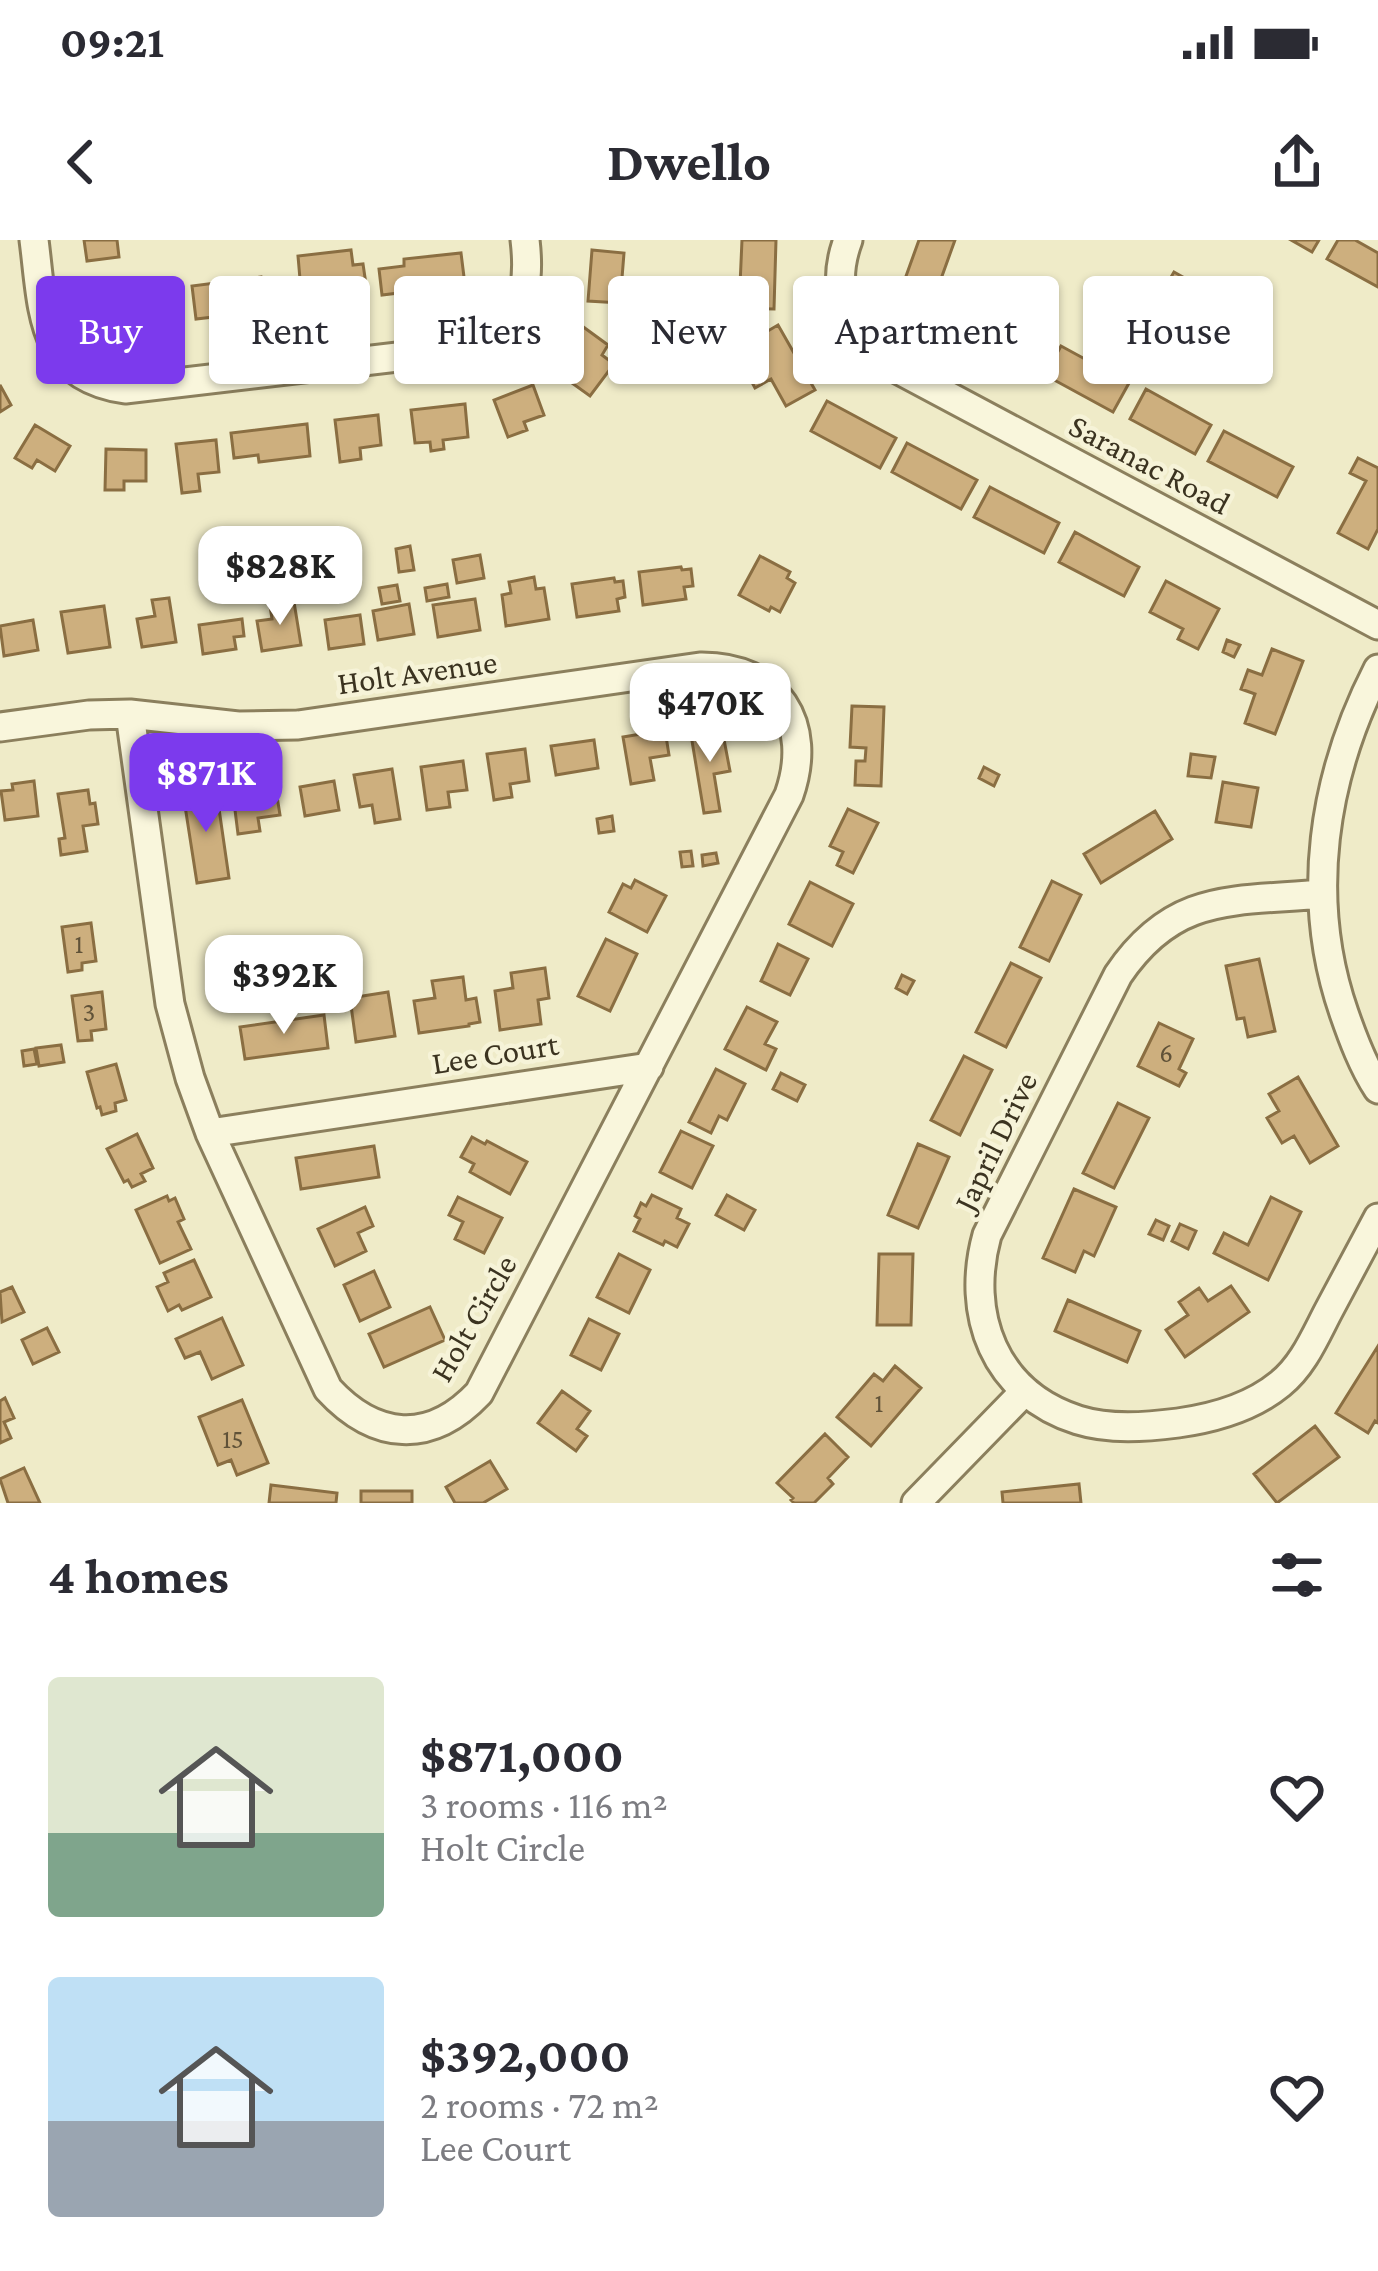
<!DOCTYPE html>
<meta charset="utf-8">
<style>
body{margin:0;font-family:"Crimson Pro",serif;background:#f7f7f7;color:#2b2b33;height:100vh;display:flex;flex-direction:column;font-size:45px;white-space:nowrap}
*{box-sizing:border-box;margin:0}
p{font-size:39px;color:#7c7c81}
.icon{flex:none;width:66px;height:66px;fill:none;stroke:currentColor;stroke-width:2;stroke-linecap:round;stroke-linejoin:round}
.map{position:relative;height:1263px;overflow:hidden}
.sheet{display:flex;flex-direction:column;background:#fff;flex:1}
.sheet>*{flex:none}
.guide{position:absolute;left:36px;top:36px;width:1308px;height:108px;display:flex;gap:24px}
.price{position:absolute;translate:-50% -102px;padding:0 27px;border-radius:24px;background:#fff;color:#222;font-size:39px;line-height:78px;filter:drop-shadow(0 3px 6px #0008)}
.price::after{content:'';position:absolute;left:50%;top:72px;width:36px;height:27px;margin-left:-18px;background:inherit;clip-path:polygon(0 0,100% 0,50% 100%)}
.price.on{background:#7c3aed;color:#fff}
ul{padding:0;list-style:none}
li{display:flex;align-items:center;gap:36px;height:300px;padding:0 48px}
li span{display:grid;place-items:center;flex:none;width:336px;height:240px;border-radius:12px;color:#555}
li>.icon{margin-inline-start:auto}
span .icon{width:144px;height:144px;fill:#fffc;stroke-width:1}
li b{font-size:51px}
h2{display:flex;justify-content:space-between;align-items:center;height:144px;padding:0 48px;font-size:51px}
.pill{padding:0 42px;border-radius:12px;background:#fff;box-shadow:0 3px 9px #0004;font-size:42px;line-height:108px}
.pill.on{background:#7c3aed;color:#fff}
.status{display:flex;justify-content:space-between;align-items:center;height:84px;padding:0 60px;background:#fff;direction:ltr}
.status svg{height:33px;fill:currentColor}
header{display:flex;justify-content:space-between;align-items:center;height:156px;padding:0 48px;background:#fff;font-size:54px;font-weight:700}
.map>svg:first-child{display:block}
.building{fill:#cdaf7e;stroke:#8a6e42;stroke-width:3}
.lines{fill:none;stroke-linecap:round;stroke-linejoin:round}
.street-casing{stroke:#8b7f5d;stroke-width:33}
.street{stroke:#f9f6dc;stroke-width:27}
.labels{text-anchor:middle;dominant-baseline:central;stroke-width:9;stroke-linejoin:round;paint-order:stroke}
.number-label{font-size:27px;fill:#605238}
.street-label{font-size:33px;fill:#3b3320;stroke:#f6f3d8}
</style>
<div class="status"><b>09:21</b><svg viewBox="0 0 49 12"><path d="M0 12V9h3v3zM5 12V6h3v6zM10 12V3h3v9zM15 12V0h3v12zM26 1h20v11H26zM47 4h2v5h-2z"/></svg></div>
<header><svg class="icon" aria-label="back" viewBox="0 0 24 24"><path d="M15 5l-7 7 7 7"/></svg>Dwello<svg class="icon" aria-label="share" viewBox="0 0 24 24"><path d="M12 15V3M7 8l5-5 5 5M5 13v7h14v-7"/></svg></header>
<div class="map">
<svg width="1378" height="1263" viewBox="0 0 1378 1263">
<rect width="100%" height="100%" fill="#efebc8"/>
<path class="building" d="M 84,0 L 117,0 L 119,17 L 87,21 Z
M 742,0 L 776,0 L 774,69 L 739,68 Z
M 919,0 L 955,0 L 933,61 L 901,50 Z
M 1291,0 L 1319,0 L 1312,12 Z
M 1338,0 L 1355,0 L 1378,13 L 1378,47 L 1327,19 Z
M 351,10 L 353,25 L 363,24 L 368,58 L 290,67 L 287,41 L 300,39 L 298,16 Z
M 592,10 L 624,13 L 620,63 L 588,61 Z
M 461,13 L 465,45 L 382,55 L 379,29 L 404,26 L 404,19 Z
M 1174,32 L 1190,41 L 1183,53 L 1167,44 Z
M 261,37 L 262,44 L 270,43 L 273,70 L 196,79 L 192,46 Z
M 149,52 L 150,58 L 176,55 L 179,81 L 101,89 L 98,58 Z
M 979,63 L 1045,98 L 1030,128 L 964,93 Z
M 778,85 L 815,150 L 786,166 L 771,139 L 755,148 L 746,131 L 761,123 L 749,102 Z
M 582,86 L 608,105 L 602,115 L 614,124 L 590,156 L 551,128 Z
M 617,102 L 630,110 L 624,119 L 612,111 Z
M 1061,106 L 1129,143 L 1113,172 L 1045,135 Z
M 0,145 L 11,165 L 0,172 Z
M 533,145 L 544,175 L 524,182 L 527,190 L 508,197 L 494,160 Z
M 1146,149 L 1211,185 L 1195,214 L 1130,179 Z
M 827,161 L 896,198 L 880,228 L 811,191 Z
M 465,164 L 468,197 L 443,200 L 444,209 L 431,211 L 430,202 L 415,203 L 411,170 Z
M 378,175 L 381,205 L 360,208 L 361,219 L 340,222 L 335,180 Z
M 307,184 L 310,216 L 259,222 L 258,215 L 234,218 L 231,193 Z
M 35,185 L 70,206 L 55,231 L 37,220 L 32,228 L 15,218 Z
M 1224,191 L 1293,227 L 1277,257 L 1208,221 Z
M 216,200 L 219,232 L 198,234 L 200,251 L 182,253 L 176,204 Z
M 907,203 L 977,240 L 961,269 L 892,232 Z
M 106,209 L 146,210 L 146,241 L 124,241 L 124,250 L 105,250 Z
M 1358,218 L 1378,228 L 1378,289 L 1368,309 L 1338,293 L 1366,241 L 1350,233 Z
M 990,247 L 1059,283 L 1044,313 L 974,277 Z
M 258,288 L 261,301 L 250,303 L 247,290 Z
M 1075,292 L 1139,327 L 1124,356 L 1059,322 Z
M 410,306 L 414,330 L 399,332 L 396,309 Z
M 480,315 L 484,338 L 457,343 L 453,320 Z
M 760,316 L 790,332 L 787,338 L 795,343 L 780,372 L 771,367 L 769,371 L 739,355 Z
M 681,327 L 682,330 L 691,329 L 693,346 L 684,347 L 686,359 L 643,365 L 639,332 Z
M 534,337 L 536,349 L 544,348 L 549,379 L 506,386 L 502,355 L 511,353 L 509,342 Z
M 614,338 L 615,342 L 623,341 L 625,357 L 617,359 L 619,371 L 577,377 L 572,344 Z
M 1166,341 L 1219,369 L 1198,409 L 1178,399 L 1183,389 L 1150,372 Z
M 447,344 L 449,357 L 427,361 L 425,348 Z
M 397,345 L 400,361 L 382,364 L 379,348 Z
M 169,358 L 176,402 L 142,407 L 137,379 L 155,376 L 152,360 Z
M 475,359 L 480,390 L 438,397 L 433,365 Z
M 294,362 L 301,405 L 262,411 L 257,381 L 272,379 L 270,366 Z
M 409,364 L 414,394 L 378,400 L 373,371 Z
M 104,366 L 110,407 L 68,413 L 61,372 Z
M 360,375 L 364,404 L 329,409 L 325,380 Z
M 242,379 L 244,396 L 234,397 L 236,409 L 203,414 L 199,385 Z
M 33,380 L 38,410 L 4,416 L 0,386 Z
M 1227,400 L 1240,405 L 1234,417 L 1223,412 Z
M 1272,409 L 1303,421 L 1275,494 L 1245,483 L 1255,454 L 1241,449 L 1248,430 L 1262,435 Z
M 852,466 L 884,467 L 881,546 L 855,545 L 856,521 L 865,521 L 866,508 L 850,507 Z
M 722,489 L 730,531 L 714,534 L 720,571 L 704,573 L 691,495 Z
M 665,490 L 669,515 L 650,518 L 654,540 L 631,544 L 623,497 Z
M 594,500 L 598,528 L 556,535 L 551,506 Z
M 525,509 L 529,541 L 510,544 L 512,557 L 494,560 L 487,514 Z
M 1191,514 L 1215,517 L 1211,538 L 1188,536 Z
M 463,521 L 467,550 L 448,552 L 450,567 L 427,570 L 421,527 Z
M 984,527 L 999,535 L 994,546 L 979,538 Z
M 392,529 L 400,579 L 375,583 L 372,565 L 360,567 L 354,535 Z
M 34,541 L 38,576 L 5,580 L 1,551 L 13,550 L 12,544 Z
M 334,541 L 339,570 L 305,576 L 300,547 Z
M 1223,542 L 1258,548 L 1251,587 L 1216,582 Z
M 275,544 L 280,575 L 258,578 L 260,591 L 238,594 L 234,562 L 240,561 L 239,550 Z
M 216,548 L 229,638 L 197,643 L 183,553 Z
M 88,550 L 90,564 L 95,563 L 98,584 L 83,586 L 87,611 L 61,615 L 59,599 L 65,598 L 58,554 Z
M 848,569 L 878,583 L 853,633 L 837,625 L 843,612 L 830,606 Z
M 1155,571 L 1172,599 L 1101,643 L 1084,614 Z
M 612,576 L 614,591 L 599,593 L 597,579 Z
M 691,611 L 693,626 L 682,627 L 680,612 Z
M 716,613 L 718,623 L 703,626 L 702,615 Z
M 635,640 L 666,656 L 647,692 L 609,672 L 623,644 L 631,648 Z
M 1052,641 L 1081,655 L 1049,721 L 1020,707 Z
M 810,642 L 853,664 L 832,706 L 789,684 Z
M 91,683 L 96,721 L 82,723 L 82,730 L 68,732 L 62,687 Z
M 253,697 L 259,736 L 226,741 L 220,701 Z
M 606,699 L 637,714 L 610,771 L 578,756 Z
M 778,704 L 808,719 L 790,755 L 761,741 Z
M 1259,719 L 1275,791 L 1248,797 L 1244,778 L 1237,779 L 1226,726 Z
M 1011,723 L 1041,738 L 1006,807 L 976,792 Z
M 545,728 L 549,758 L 538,760 L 541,784 L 500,790 L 495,751 L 513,748 L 511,733 Z
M 902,735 L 914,741 L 907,754 L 896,748 Z
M 463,737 L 466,760 L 476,758 L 480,782 L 469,784 L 469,786 L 419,793 L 414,761 L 435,758 L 432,741 Z
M 102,752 L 106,789 L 91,791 L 92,800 L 78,801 L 72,756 Z
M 388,752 L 395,796 L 356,802 L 350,758 Z
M 747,767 L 777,782 L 765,804 L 776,809 L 766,830 L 725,809 Z
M 324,775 L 328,808 L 245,819 L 240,787 Z
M 1159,783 L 1193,799 L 1179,829 L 1186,833 L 1179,846 L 1138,826 Z
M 61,805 L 64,822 L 39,826 L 36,808 Z
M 34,809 L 37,824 L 24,826 L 22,811 Z
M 964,816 L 992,830 L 960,895 L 931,880 Z
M 116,824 L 126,860 L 115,863 L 116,871 L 102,875 L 100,867 L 97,868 L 87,832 Z
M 716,829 L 745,844 L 727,880 L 719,876 L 711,893 L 689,882 Z
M 781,833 L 805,845 L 797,861 L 773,849 Z
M 1298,837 L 1338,906 L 1310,923 L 1294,896 L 1282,903 L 1267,878 L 1279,871 L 1269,854 Z
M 1118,863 L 1149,878 L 1114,948 L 1083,933 Z
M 681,891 L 713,906 L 692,948 L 660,932 Z
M 137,894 L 153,928 L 141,934 L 145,941 L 132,947 L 128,940 L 124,942 L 107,909 Z
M 472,897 L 485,904 L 487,901 L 527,922 L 510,954 L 470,932 L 474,924 L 461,917 Z
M 918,904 L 949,917 L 918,988 L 888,975 Z
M 374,906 L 379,937 L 301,949 L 296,918 Z
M 1074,949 L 1116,967 L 1094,1016 L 1084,1011 L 1075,1032 L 1043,1018 Z
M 652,955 L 681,969 L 677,978 L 689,984 L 677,1007 L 665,1001 L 663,1005 L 634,991 L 640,979 L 635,976 L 641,963 L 646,966 Z
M 727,955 L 755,970 L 744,990 L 716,975 Z
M 167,956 L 169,961 L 175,958 L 184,979 L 178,982 L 191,1009 L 160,1023 L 136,970 Z
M 458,957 L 502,978 L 484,1013 L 455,999 L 463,982 L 449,975 Z
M 1271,957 L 1301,972 L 1268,1040 L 1214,1013 L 1224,993 L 1248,1005 Z
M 365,967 L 373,986 L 358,993 L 366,1011 L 335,1026 L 318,989 Z
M 1156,980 L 1169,986 L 1163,1000 L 1149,994 Z
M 1180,984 L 1196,991 L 1188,1009 L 1172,1001 Z
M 619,1014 L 650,1030 L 629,1073 L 597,1057 Z
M 879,1014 L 913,1014 L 911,1085 L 877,1085 Z
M 194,1020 L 211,1057 L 182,1070 L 179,1065 L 168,1071 L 157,1047 L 168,1042 L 164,1033 Z
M 374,1031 L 390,1067 L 360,1081 L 344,1045 Z
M 1231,1046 L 1249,1072 L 1185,1117 L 1166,1090 L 1188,1075 L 1179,1062 L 1199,1048 L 1208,1061 Z
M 12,1047 L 24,1072 L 2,1082 L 0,1052 Z
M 1068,1060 L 1140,1091 L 1127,1122 L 1055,1091 Z
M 430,1067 L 445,1100 L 384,1127 L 369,1094 Z
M 222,1078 L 243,1125 L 212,1139 L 200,1112 L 185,1118 L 176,1099 Z
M 589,1079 L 619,1094 L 601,1130 L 571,1115 Z
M 47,1088 L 59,1112 L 33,1124 L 22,1100 Z
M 1378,1106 L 1378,1183 L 1375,1181 L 1368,1193 L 1336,1173 Z
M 895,1126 L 921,1148 L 871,1206 L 837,1177 L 874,1134 L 883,1141 Z
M 562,1151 L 590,1171 L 577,1189 L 587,1196 L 576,1211 L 538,1183 Z
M 5,1158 L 14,1178 L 4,1182 L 11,1198 L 0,1203 L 0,1161 Z
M 242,1160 L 268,1223 L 237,1235 L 231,1220 L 218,1225 L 199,1177 Z
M 1315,1186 L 1339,1217 L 1277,1263 L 1254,1234 Z
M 825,1194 L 848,1217 L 828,1238 L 833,1244 L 814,1263 L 794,1263 L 791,1260 L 793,1258 L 777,1243 Z
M 490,1221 L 507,1249 L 483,1263 L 455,1263 L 446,1247 Z
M 24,1228 L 40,1263 L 8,1263 L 0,1239 Z
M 1079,1244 L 1081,1263 L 1003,1263 L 1002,1252 Z
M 271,1245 L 337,1253 L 336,1263 L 269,1263 Z
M 361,1251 L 412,1251 L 412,1263 L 361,1263 Z"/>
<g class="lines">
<defs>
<path id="street" d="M 34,0 C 43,69 39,137 125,149 L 457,110 C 518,96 532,58 525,0
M 848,0 C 831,45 844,83 875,117 L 1378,385
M 1378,429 C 1323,536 1304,658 1344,773 C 1353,799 1363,826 1378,849
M 0,487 L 89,475 L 130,474 L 238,486 L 298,485 L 700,427 C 778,426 814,484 789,555 L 479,1153 C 430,1205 375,1200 328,1149 L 210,893 L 190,838 L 170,764 L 130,474
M 1322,654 C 1233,662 1174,652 1118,735 L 987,995 C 965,1074 994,1153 1078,1180 C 1110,1190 1146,1187 1178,1183 C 1214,1178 1252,1167 1280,1144 C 1304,1125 1316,1094 1330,1068 C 1346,1038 1362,1008 1378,978
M 210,893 L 649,827
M 916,1263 L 1025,1151"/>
</defs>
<use href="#street" class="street-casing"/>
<use href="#street" class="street"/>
</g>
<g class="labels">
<g class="number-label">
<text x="79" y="704">1</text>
<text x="89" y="772">3</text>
<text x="1166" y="813">6</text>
<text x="879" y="1163">1</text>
<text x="233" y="1199">15</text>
</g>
<g class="street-label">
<text transform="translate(1150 224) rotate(28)">Saranac Road</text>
<text transform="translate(417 432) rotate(-8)">Holt Avenue</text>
<text transform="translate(495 813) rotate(-9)">Lee Court</text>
<text transform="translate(995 901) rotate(-64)">Japril Drive</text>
<text transform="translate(473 1078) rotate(-60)">Holt Circle</text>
</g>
</g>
</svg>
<b class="price" style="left:280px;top:388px">$828K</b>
<b class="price" style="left:710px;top:525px">$470K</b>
<b class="price on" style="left:206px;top:595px">$871K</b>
<b class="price" style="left:284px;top:797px">$392K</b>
<div class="guide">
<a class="pill on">Buy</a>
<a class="pill">Rent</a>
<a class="pill">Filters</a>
<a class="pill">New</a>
<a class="pill">Apartment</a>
<a class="pill">House</a>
</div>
</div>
<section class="sheet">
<h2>4 homes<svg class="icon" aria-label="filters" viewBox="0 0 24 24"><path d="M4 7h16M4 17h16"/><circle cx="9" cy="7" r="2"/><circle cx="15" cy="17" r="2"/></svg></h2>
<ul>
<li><span style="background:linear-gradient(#dfe7d0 65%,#7fa58c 0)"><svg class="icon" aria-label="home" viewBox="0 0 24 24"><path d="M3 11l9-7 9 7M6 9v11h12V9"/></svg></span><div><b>$871,000</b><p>3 rooms · 116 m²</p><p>Holt Circle</p></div><svg class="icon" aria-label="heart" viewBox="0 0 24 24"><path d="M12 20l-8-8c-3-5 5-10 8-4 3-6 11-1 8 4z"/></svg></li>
<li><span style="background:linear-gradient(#bfe0f5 60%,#9aa5b1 0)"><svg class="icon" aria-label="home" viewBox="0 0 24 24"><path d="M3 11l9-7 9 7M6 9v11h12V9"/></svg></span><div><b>$392,000</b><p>2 rooms · 72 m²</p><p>Lee Court</p></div><svg class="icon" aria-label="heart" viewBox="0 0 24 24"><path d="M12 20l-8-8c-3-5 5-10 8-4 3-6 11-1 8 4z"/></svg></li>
</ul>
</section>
